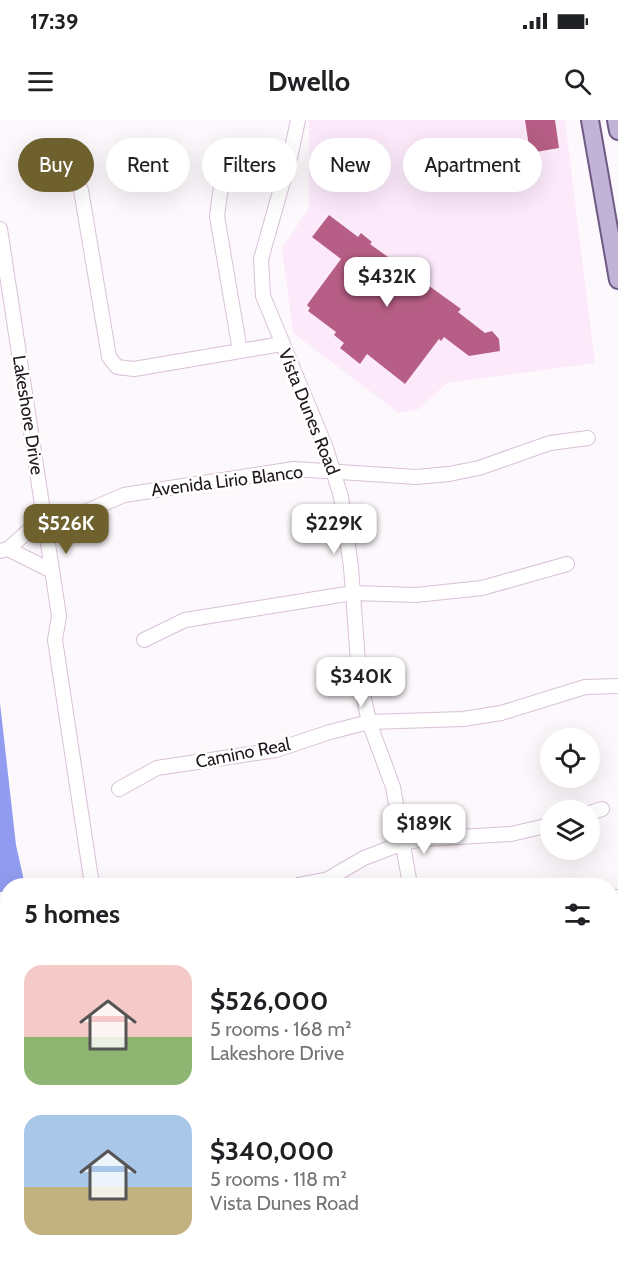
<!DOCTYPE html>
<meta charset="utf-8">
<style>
body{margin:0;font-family:Cabin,sans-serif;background:#f2f2f2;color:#202124;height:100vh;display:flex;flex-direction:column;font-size:22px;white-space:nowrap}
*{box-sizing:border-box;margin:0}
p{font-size:20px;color:#757577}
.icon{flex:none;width:33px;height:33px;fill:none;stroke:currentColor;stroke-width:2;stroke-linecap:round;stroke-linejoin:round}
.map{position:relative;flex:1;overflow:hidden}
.panel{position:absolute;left:0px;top:758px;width:618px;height:386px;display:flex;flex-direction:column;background:#fff;border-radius:24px 24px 0 0;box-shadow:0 6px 24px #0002}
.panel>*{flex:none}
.guide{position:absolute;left:18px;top:18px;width:582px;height:54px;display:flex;gap:12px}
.controls{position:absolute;left:540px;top:608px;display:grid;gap:12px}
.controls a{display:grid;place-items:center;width:60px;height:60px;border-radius:50%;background:#fff;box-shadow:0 6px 24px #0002;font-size:30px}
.price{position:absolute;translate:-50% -51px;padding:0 14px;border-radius:12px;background:#fff;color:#222;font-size:20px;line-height:39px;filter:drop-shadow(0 2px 3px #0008)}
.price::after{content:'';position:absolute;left:50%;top:36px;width:18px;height:14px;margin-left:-9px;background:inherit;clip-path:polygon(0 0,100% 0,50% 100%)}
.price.selected{background:#6e612e;color:#fff}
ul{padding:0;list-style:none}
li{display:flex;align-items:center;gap:18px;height:150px;padding:0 24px}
li span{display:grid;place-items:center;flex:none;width:168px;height:120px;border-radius:18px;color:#555}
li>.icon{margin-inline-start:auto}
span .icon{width:72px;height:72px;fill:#fffc;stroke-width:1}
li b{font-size:26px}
h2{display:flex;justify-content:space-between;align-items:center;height:72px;padding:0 24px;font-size:26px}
.chip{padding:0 21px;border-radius:27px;background:#fff;box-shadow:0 6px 24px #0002;font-size:21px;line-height:54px}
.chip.selected{background:#6e612e;color:#fff}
.status{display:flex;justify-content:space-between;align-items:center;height:42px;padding:0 30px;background:#fff;direction:ltr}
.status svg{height:16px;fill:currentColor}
header{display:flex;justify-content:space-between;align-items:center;height:78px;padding:0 24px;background:#fff;font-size:27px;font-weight:700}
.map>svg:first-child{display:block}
.built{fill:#fceafb}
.water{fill:#919cf0}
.building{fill:#b65e85}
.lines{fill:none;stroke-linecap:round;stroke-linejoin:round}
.minor-casing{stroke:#d8c1d7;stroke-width:16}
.major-casing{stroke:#6e5a85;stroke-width:20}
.minor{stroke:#fff;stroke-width:14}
.major{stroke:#c1b2d7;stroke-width:16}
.labels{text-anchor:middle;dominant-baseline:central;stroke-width:5;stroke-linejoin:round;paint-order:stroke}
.street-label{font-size:18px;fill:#20171f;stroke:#fff}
</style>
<div class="status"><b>17:39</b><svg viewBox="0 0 49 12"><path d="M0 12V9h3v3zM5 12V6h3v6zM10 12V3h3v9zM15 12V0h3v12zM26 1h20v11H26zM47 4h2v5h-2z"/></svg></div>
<header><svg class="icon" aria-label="menu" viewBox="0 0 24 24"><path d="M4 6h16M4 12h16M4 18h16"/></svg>Dwello<svg class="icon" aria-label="search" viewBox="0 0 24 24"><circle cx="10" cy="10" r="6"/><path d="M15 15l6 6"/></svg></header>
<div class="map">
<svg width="618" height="1142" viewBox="0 0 618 1142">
<rect width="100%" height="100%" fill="#fdf8fc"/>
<path class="built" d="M 309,0 L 565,0 L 595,243 L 447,263 L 419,289 L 399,293 L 293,213 L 282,128 L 309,88 Z"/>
<path class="water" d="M 0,583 L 16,725 L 25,765 L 8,765 L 7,772 L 0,772 Z
M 7,942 L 7,1089 L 0,1089 L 0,948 Z"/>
<path class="building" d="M 525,0 L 555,0 L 559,28 L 530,33 Z
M 329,95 L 358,117 L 361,113 L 372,122 L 370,124 L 406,150 L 408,147 L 427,160 L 425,163 L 461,189 L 458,192 L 485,213 L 492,211 L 499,219 L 500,231 L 469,236 L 444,217 L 441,221 L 439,219 L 405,264 L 367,234 L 360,244 L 340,228 L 344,223 L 334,215 L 336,212 L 308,191 L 310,188 L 307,185 L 341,139 L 312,117 Z"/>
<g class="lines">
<defs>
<path id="minor" d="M 298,0 L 291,33 L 261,139 L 263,176 L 326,328 L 341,377 L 351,447 L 359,555 L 369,602 L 393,667 L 410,765
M 224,45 L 217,96 L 240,231
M 81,70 L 109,237 L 117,247 L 134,249 L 282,224
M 0,109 L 59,496 L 55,520 L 92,765
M 80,394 L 124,375 L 294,349 L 416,357 L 449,354 L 479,348 L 550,323 L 588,318
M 8,429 L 52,451
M 0,431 L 8,429 L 44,397
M 144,520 L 185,500 L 353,473 L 416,475 L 482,468 L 567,444
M 119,669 L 157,648 L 276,630 L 330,612 L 369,602 L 463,599 L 501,593 L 585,567 L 618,566
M 590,693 L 602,689
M 298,765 L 328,759 L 364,738 L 403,723 L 424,719 L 511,714 L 550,705
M 610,778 L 618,777
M 610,866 L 618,865
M 0,883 L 8,881
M 610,999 L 618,998
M 610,1081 L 618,1080
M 496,1136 L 497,1142
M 67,1142 L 95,1136
M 234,1142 L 273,1136"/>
<path id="major" d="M 590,0 L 618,160
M 616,0 L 618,11"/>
</defs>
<use href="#minor" class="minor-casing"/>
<use href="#major" class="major-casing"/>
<use href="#minor" class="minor"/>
<use href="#major" class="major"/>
</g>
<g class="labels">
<g class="street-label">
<text transform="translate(309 292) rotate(68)">Vista Dunes Road</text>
<text transform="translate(28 295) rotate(81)">Lakeshore Drive</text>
<text transform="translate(227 361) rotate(-7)">Avenida Lirio Blanco</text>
<text transform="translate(243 633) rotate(-11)">Camino Real</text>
</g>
</g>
</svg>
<div class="controls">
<a><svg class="icon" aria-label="locate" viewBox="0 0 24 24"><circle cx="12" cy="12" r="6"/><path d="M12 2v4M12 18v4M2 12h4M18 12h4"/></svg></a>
<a><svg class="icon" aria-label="layers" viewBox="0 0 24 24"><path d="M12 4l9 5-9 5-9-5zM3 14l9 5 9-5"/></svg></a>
</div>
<b class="price" style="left:387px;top:188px">$432K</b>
<b class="price selected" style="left:66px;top:435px">$526K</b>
<b class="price" style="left:334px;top:435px">$229K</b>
<b class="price" style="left:361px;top:588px">$340K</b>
<b class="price" style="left:424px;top:735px">$189K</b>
<div class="guide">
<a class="chip selected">Buy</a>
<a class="chip">Rent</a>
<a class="chip">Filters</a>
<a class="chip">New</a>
<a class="chip">Apartment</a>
</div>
<section class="panel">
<h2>5 homes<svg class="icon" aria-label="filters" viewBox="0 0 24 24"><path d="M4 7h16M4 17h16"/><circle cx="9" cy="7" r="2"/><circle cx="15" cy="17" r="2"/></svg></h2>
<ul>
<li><span style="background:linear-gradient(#f6c9c9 60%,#8fb573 0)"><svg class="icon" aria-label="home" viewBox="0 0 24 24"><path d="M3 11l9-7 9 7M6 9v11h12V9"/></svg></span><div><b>$526,000</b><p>5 rooms · 168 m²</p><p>Lakeshore Drive</p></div></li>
<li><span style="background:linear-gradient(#a9c7e8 60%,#c2b280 0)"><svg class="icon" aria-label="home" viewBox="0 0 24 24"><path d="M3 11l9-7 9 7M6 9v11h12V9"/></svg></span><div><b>$340,000</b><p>5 rooms · 118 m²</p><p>Vista Dunes Road</p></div></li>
</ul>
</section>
</div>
